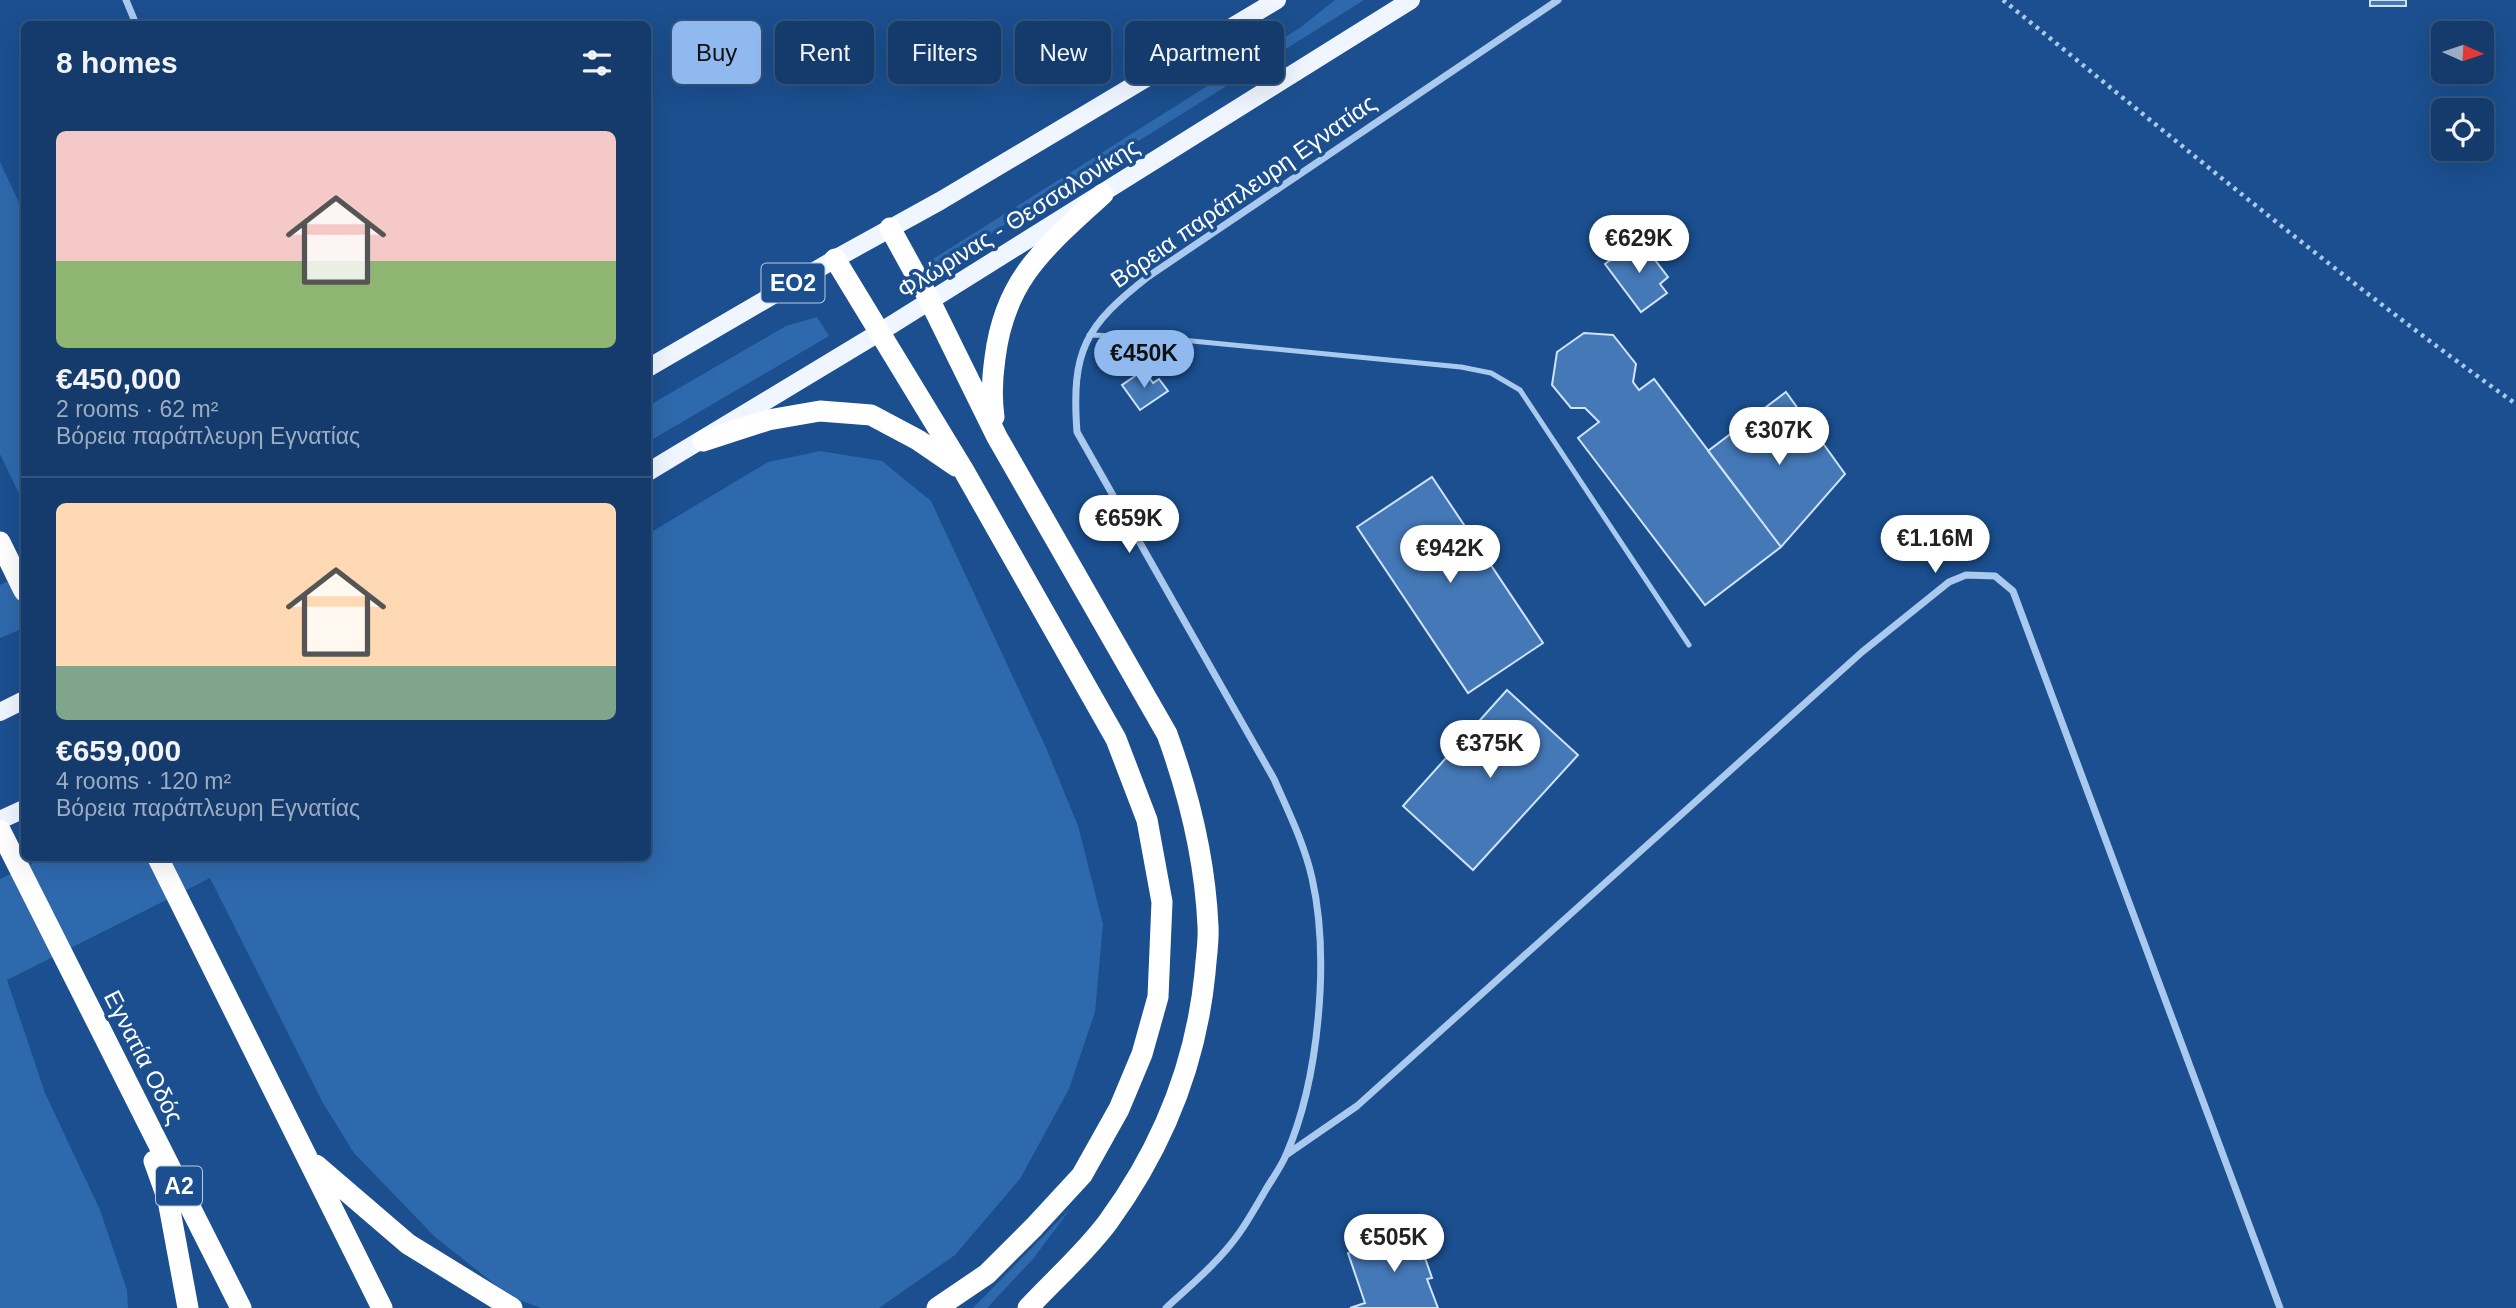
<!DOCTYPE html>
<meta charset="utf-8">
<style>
body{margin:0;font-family:Helvetica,sans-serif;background:#214673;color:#f1f3f6;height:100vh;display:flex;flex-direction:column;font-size:26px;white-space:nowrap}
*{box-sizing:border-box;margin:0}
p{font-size:23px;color:#9dadc1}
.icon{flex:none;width:38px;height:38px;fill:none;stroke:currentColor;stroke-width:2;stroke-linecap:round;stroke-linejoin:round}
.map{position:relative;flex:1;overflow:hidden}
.details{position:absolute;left:21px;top:21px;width:630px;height:840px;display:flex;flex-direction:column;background:#143b6b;border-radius:10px;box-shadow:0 7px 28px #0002,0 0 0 2px #33557e}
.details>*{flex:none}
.hud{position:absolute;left:672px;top:21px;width:665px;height:63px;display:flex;gap:14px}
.needle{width:46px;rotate:93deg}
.buttons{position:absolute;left:2431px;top:21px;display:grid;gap:14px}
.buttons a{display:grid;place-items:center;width:63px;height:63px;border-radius:10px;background:#143b6b;box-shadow:0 7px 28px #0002,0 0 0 2px #33557e;font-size:35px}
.price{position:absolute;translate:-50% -60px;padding:0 16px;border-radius:24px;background:#fff;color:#222;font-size:23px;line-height:46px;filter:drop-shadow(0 2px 4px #0008)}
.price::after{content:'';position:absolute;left:50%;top:42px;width:21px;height:16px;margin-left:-10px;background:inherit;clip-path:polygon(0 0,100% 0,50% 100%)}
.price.on{background:#90b9f0;color:#111}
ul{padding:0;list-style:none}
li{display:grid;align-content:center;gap:14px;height:371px;padding:0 35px}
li+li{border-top:2px solid #33557e}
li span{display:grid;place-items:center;height:217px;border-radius:10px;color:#555}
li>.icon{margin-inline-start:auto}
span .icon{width:126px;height:126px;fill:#fffc;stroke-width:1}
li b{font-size:30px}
h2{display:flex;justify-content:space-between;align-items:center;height:84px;padding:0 35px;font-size:30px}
.chip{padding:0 24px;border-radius:10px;background:#143b6b;box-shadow:0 7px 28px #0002,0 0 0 2px #33557e;font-size:24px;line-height:63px}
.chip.on{background:#90b9f0;color:#111}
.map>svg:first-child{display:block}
.green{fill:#2e69ad}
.building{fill:#4478b7;stroke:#cfe3fa;stroke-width:2}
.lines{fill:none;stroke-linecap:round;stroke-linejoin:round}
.path{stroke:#a9c9ee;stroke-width:4.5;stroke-dasharray:3.5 5;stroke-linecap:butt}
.service{stroke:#a9c9ee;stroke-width:5}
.minor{stroke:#a9c9ee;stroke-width:7}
.primary{stroke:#f0f6ff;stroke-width:18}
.motorway{stroke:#fff;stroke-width:21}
.labels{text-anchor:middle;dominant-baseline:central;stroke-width:7;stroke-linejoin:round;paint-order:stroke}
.shield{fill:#1b4f8f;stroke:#bbcadd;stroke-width:2}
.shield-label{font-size:23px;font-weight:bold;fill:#fff}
.street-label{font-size:24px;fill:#fff;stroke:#1b4f8f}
</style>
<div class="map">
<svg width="2516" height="1308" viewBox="0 0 2516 1308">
<rect width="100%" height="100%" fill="#1b4f8f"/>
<path class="green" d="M 1335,0 L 1364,0 L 939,266 L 933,259 L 1301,27 Z
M 0,162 L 24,213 L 24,504 L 0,454 Z
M 817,317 L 829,336 L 648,442 L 648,406 L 786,326 Z
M 820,451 L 882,461 L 931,501 L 1047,750 L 1078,826 L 1103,924 L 1095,1012 L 1069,1089 L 1020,1179 L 955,1255 L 879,1308 L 541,1308 L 511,1297 L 435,1237 L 354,1153 L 323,1103 L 210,878 L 7,980 L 45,1093 L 100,1210 L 127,1290 L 128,1308 L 0,1308 L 0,879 L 44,858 L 648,858 L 648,534 L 768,462 Z
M 24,573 L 24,628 L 0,638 L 0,585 Z
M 1071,1208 L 1033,1259 L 987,1308 L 973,1308 Z"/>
<path class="building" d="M 2370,0 L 2406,0 L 2406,6 L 2370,6 Z
M 1639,239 L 1668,277 L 1660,284 L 1667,293 L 1641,312 L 1605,264 Z
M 1584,333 L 1613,335 L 1636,364 L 1633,382 L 1639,390 L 1654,379 L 1781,547 L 1705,605 L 1578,438 L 1599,422 L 1585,408 L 1571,408 L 1552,385 L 1557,352 Z
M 1144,370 L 1153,383 L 1159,379 L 1168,391 L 1140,410 L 1122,385 Z
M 1786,392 L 1845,474 L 1781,547 L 1708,451 Z
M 1432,477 L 1543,643 L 1468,693 L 1357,527 Z
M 1507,690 L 1578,755 L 1473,870 L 1403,806 Z
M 1415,1229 L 1432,1278 L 1427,1279 L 1438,1308 L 1350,1308 L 1365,1303 L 1348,1253 Z"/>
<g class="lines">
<path class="path" d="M 2003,0 C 2172,137 2339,278 2516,404"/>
<path class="service" d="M 1089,335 L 1151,337 L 1461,367 L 1491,373 L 1520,390 L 1689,645"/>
<path class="minor" d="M 126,0 L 136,24
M 1286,1155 L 1357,1106 L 1862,652 L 1949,582 L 1966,575 L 1995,576 L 2013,591 L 2280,1308
M 1166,1308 C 1192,1284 1220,1261 1240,1232 C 1249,1219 1257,1205 1265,1191 C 1272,1179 1281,1167 1286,1155 C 1319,1080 1330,958 1312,878 C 1304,843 1288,811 1274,779 L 1077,432 C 1071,350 1085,326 1149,276 L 1558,0"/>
<path class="primary" d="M 648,368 L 835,259 L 940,201 L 1277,0
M 648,472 L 880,332 L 1411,0
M 0,712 L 24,700
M 0,820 L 24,809"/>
<path class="motorway" d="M 890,228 L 930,301 L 997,437 L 1167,734 C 1190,797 1205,859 1208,926 C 1209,941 1206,958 1205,973 C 1196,1065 1162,1148 1108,1222 C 1085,1253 1054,1280 1028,1308
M 835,259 L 964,471 L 1116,739 L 1147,820 L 1162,902 L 1158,997 L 1142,1054 L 1119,1109 L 1082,1175 L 1034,1227 L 987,1274 L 937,1308
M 994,417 C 991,396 992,379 995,358 C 1005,277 1047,246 1103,194
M 703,441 L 768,420 L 820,411 L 871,415 L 918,440 L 956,466
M 0,542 L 24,591
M 0,830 L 241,1308
M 158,858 L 382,1308
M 154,1161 L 168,1200 L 188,1308
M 316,1165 L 408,1244 L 512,1308"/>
</g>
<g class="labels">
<g class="shield">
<rect x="761.5" y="263.5" width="63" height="39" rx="5"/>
<rect x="156" y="1166.5" width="46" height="39" rx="5"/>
</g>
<g class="shield-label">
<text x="793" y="283">ΕΟ2</text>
<text x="179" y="1186">Α2</text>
</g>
<g class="street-label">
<text transform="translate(1243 191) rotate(-35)">Βόρεια παράπλευρη Εγνατίας</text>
<text transform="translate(1018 218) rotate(-32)">Φλώρινας - Θεσσαλονίκης</text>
<text transform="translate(144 1057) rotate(63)">Εγνατία Οδός</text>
</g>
</g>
</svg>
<div class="buttons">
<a><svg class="needle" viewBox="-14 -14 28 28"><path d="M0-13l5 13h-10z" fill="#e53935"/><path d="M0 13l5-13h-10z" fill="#9dadc1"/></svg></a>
<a><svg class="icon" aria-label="locate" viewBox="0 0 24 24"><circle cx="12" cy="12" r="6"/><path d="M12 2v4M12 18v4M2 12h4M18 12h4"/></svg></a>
</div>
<b class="price" style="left:1639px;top:275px">€629K</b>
<b class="price on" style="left:1144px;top:390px">€450K</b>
<b class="price" style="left:1779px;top:467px">€307K</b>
<b class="price" style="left:1129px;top:555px">€659K</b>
<b class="price" style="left:1935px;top:575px">€1.16M</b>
<b class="price" style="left:1450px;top:585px">€942K</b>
<b class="price" style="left:1490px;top:780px">€375K</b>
<b class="price" style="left:1394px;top:1274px">€505K</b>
<div class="hud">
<a class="chip on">Buy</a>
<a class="chip">Rent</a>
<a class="chip">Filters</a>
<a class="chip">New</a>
<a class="chip">Apartment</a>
</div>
<section class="details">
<h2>8 homes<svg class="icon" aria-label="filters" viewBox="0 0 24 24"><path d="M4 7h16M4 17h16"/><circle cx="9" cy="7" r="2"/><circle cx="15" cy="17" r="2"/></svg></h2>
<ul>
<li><span style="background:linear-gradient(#f6c9c9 60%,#8fb573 0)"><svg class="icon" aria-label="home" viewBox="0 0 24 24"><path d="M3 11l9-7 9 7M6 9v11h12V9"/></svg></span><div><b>€450,000</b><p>2 rooms · 62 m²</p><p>Βόρεια παράπλευρη Εγνατίας</p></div></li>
<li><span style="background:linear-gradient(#ffd9b3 75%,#7fa58c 0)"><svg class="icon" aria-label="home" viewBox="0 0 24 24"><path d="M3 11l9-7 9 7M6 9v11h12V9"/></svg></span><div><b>€659,000</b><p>4 rooms · 120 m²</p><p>Βόρεια παράπλευρη Εγνατίας</p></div></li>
</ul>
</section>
</div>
